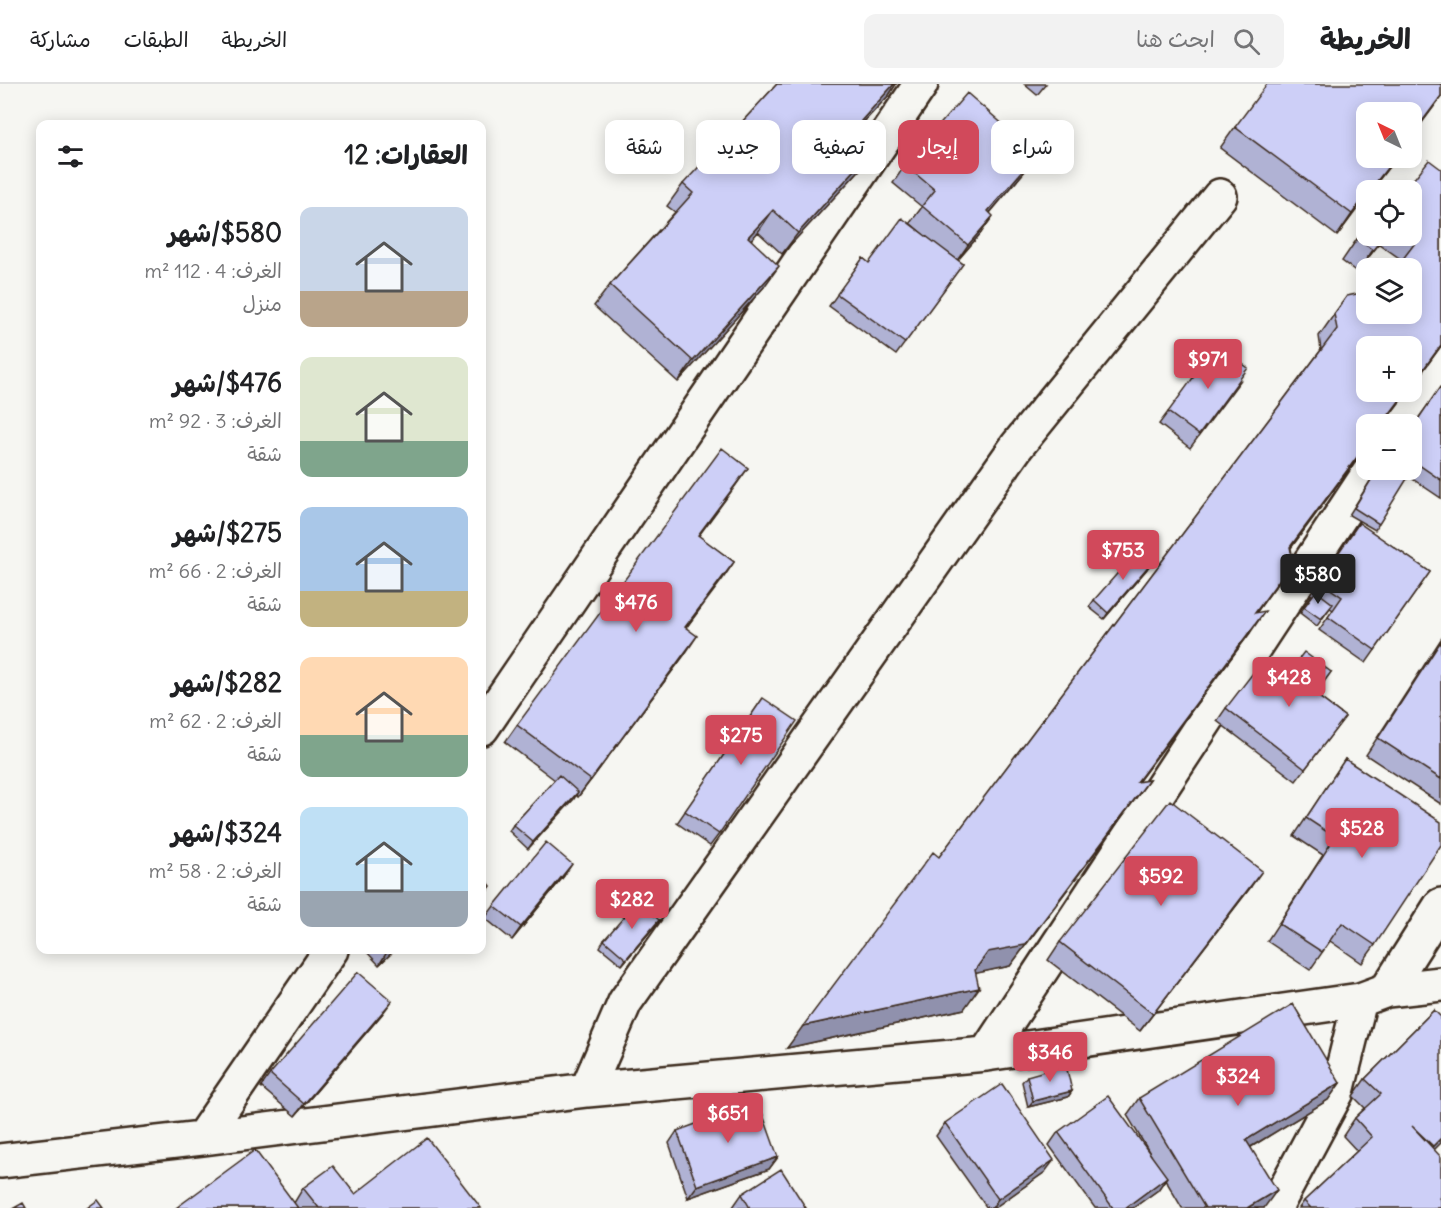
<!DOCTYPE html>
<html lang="ar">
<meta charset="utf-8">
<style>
body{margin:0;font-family:Delius,"Playpen Sans Arabic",sans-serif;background:#f2f2f2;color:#202124;direction:rtl;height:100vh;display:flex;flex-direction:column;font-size:22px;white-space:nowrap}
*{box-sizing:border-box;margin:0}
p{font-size:20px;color:#757577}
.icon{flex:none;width:33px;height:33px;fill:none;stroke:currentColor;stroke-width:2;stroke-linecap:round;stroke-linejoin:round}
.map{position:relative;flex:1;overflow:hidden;direction:ltr}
.side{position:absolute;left:36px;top:36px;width:450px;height:834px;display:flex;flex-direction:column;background:#fff;border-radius:12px;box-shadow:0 3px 15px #0003;direction:rtl}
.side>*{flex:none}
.banner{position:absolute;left:504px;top:36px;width:570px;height:54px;direction:rtl;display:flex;gap:12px}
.needle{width:39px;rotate:317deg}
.fabs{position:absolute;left:1356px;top:18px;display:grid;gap:12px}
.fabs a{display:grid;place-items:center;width:66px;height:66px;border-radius:12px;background:#fff;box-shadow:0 3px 15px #0003;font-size:30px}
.price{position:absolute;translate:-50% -51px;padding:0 14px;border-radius:6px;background:#d1495b;color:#fff;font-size:20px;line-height:39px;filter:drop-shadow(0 2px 3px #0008)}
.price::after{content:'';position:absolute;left:50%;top:36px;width:18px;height:14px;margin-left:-9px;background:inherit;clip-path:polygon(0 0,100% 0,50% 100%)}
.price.current{background:#222;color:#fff}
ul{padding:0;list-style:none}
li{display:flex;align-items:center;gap:18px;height:150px;padding:0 18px}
li span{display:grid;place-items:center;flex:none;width:168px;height:120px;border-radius:12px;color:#555}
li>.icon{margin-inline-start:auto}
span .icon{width:72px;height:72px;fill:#fffc;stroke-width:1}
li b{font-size:26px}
h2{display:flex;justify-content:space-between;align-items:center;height:72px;padding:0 18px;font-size:26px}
.tag{padding:0 21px;border-radius:12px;background:#fff;box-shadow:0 3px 15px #0003;font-size:21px;line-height:54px}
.tag.current{background:#d1495b;color:#fff}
header{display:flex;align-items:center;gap:36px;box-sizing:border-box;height:84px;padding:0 30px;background:#fff;border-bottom:2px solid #e0e0e0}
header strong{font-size:28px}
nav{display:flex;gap:33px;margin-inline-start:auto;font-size:21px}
.search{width:420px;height:54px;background:#f2f2f2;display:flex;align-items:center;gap:15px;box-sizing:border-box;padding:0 21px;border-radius:12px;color:#757577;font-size:22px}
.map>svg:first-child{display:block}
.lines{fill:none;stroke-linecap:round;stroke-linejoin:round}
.minor-casing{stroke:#3b2a1e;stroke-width:38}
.minor{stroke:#f6f6f2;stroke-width:33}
.wall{fill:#b0b2d4;stroke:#3b2a1e;stroke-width:1.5}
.shaded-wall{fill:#9091ad;stroke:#3b2a1e;stroke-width:1.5}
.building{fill:#cdcff7;stroke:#3b2a1e;stroke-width:1.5}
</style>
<header>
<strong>الخريطة</strong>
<div class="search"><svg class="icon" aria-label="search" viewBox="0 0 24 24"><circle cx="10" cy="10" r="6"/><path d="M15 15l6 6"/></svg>ابحث هنا</div>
<nav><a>الخريطة</a><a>الطبقات</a><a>مشاركة</a></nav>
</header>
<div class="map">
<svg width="1441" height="1124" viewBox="0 0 1441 1124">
<rect width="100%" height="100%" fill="#f6f6f2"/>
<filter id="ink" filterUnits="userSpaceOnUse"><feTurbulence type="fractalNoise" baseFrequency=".0167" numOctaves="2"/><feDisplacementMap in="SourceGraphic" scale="12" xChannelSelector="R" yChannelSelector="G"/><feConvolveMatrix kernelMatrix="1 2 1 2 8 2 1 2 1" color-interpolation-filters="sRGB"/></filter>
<g filter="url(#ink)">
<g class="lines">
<defs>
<path id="minor" d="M 1401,340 L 1441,280
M 482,644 L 921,0
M 1387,906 L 1441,900
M 986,970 L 1371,386
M 587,1006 L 625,918 L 1017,362 L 1220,112
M 202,1054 L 331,866
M 0,1077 L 202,1054 L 587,1006 L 986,970 L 1360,916 L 1387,906 L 1441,821
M 1275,1124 L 1337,1008 L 1360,916"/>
</defs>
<use href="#minor" class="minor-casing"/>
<use href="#minor" class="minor"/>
</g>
<path class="wall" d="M 777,0 L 896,0 L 889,11 L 863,39 L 867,78 L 782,170 L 758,148 L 751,156 L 764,203 L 678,298 L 594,222 L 610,201 L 675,128 L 667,122 L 683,100 L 724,86 L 738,70 L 727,60 L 742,38 Z
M 1024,0 L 1046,0 L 1037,11 Z
M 1441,0 L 1441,13 L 1337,152 L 1220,64 L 1235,43 Z
M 905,81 L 1025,87 L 990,129 L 981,149 L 958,176 L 963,180 L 896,271 L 829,222 L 863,174 L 869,179 L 923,150 L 910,139 L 922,123 L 893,99 Z
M 1441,85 L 1441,262 L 1412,302 L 1366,308 L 1407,308 L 1383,340 L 1366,340 L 1366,362 L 1291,464 L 1293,477 L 1256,529 L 1250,549 L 1138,698 L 1149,696 L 1133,718 L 1010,882 L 976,889 L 964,925 L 787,964 L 939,773 L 1321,266 L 1319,252 L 1347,212 L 1366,230 L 1402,176 L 1379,160 L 1357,188 L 1342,177 L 1357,155 L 1366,152 L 1412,152 L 1412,106 Z
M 1240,297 L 1190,364 L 1159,340 L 1168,328 Z
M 1441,303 L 1441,414 L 1408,392 L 1375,446 L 1349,431 L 1377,386 L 1412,386 L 1412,343 Z
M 748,384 L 698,452 L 734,478 L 686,544 L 685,570 L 578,713 L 576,711 L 528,765 L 509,747 L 513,741 L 555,696 L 505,658 L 517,641 Z
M 1359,439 L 1430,488 L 1366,579 L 1319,546 L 1333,526 L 1330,524 L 1317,542 L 1300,529 L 1312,511 L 1310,510 Z
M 1147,485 L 1104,535 L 1089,523 L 1094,516 Z
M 1441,555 L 1441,720 L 1366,671 Z
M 1331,588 L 1315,610 L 1345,633 L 1296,697 L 1217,637 L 1226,624 L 1285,593 Z
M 763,614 L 719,750 L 710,762 L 677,739 Z
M 1345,675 L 1375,861 L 1362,879 L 1330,857 L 1310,886 L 1267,857 L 1323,771 L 1294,752 Z
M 564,792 L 512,856 L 485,834 L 494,822 Z
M 1250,804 L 1140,947 L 1048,876 L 1060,858 Z
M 659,836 L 622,881 L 600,863 L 604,856 Z
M 365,866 L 395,866 L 379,881 Z
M 1434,926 L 1434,1066 L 1441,1124 L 1299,1124 L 1304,1117 L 1357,1067 L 1343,1052 L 1355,1034 L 1365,1024 L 1353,1012 L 1365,995 Z
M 383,929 L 295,1032 L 261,1003 L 270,990 Z
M 1027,992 L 1072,1007 L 1068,1013 L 1028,1023 L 1022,998 Z
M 1340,999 L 1328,1016 L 1251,1063 L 1264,1124 L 1182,1124 L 1165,1095 L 1158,1106 L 1133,1124 L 1095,1124 L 1049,1061 L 1058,1048 L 1151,1071 L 1127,1031 L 1139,1014 Z
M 945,1039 L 1045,1088 L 994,1124 L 987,1124 L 936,1052 Z
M 677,1047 L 778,1073 L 769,1085 L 688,1114 L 669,1059 Z
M 303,1104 L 355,1110 L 481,1124 L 176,1124 L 294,1119 Z
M 742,1110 L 806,1124 L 734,1124 L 733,1123 Z"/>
<path class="shaded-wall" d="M 894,0 L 896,0 L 889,11 L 845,58 L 861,37 Z
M 1441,12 L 1441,13 L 1412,52 L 1412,51 Z
M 882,56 L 867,78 L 782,170 L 798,149 Z
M 1037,70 L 1025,87 L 976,145 L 988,127 Z
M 1395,74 L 1396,74 L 1371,106 L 1370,106 Z
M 1366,111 L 1366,112 L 1337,152 L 1352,130 Z
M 773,126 L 758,148 L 733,175 L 748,153 Z
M 993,132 L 981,149 L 956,178 L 968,161 Z
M 1384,152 L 1385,152 L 1357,188 L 1373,166 Z
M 779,182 L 764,203 L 678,298 L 693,277 Z
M 1441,261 L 1441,262 L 1412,302 L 1412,301 Z
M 1406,308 L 1407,308 L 1383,340 L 1382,340 Z
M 1366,361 L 1366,362 L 1275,485 L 1290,463 Z
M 748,384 L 736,401 L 686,469 L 698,451 Z
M 1293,477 L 1278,499 L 1239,551 L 1255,529 Z
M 734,478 L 722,496 L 673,561 L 685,543 Z
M 1152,478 L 1147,485 L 1104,535 L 1108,529 Z
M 1265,527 L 1250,549 L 1121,720 L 1137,698 Z
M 697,552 L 685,570 L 578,713 L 591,696 Z
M 1149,696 L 1133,718 L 1010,882 L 973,890 L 975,886 L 988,868 Z
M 578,708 L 574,715 L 528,765 L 533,758 Z
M 572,780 L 564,792 L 512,856 L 521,843 Z
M 1262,787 L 1250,804 L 1140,947 L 1153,930 Z
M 491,802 L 482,814 L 482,810 Z
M 659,836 L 655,842 L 622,881 L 626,875 Z
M 390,866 L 395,866 L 379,881 L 387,868 Z
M 979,904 L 964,925 L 787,964 L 803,942 Z
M 392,917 L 383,929 L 295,1032 L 304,1020 Z
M 1340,999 L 1328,1016 L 1234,1073 L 1246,1056 Z
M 1072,1007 L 1068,1013 L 1028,1023 L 1033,1017 Z
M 1441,1054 L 1441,1059 L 1421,1079 L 1433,1062 Z
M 778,1073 L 769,1085 L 688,1114 L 697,1102 Z
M 1054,1076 L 1045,1088 L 994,1124 L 992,1124 L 998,1115 Z
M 1167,1093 L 1158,1106 L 1133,1124 L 1125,1124 Z
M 1277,1106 L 1264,1124 L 1247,1124 Z"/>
<path class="building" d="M 777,0 L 894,0 L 861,37 L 882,56 L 798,149 L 773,126 L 748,153 L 779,182 L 693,277 L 610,201 L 693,109 L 683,100 L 709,72 L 724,86 L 756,50 L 742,38 Z
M 1267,0 L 1441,0 L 1441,12 L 1412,51 L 1412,28 L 1366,28 L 1366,74 L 1395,74 L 1370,106 L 1366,106 L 1366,111 L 1352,130 L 1235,43 Z
M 967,9 L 1037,70 L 988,127 L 993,132 L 968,161 L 922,122 L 935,106 L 905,81 Z
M 1429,76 L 1441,85 L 1441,261 L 1412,301 L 1412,262 L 1366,262 L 1366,308 L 1406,308 L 1382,340 L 1366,340 L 1366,361 L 1290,463 L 1293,477 L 1255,529 L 1265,527 L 1137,698 L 1149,696 L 1025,861 L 988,868 L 975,886 L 979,904 L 803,942 L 933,768 L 939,773 L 1337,245 L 1334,230 L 1347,212 L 1366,208 L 1366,230 L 1412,230 L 1412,184 L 1396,184 L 1418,155 L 1412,150 L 1412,106 L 1405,106 Z
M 902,134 L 963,180 L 905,259 L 837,210 L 863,174 L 869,179 Z
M 1366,143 L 1366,152 L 1384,152 L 1373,166 L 1357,155 Z
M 1217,261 L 1248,284 L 1199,351 L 1168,328 Z
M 1440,303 L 1441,303 L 1441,396 L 1412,376 L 1412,344 Z
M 722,364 L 748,384 L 698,451 L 734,478 L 685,543 L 697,552 L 591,696 L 517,641 Z
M 1377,386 L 1402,386 L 1410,390 L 1379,440 L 1354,424 Z
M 1359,439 L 1430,488 L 1375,566 L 1328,533 L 1342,513 L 1319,497 Z
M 1138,466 L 1152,478 L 1108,529 L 1094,516 Z
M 1316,507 L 1333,520 L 1321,535 L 1304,523 Z
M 1441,557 L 1441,695 L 1378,654 Z
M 1304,568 L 1331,588 L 1315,610 L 1345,633 L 1305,685 L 1226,624 L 1263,576 L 1285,593 Z
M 763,614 L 797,637 L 719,750 L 685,727 Z
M 1345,675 L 1441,738 L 1441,761 L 1375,861 L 1342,839 L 1322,868 L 1279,840 L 1335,753 L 1306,734 Z
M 559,691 L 578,708 L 533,758 L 513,741 Z
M 1170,716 L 1262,787 L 1153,930 L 1060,858 Z
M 546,758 L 572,780 L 521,843 L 494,822 Z
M 482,791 L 491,802 L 482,810 Z
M 638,817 L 659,836 L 626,875 L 604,856 Z
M 358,888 L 392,917 L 304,1020 L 270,990 Z
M 1293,920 L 1340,999 L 1246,1056 L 1277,1106 L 1247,1124 L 1205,1124 L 1139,1014 Z
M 1434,926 L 1441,933 L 1441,1054 L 1433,1062 L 1412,1042 L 1441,1073 L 1441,1112 L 1439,1114 L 1441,1117 L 1441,1124 L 1311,1124 L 1304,1117 L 1372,1053 L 1355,1034 L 1381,1010 L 1365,995 Z
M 1066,981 L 1072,1007 L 1033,1017 L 1027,992 Z
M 1002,1000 L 1054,1076 L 998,1115 L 945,1039 Z
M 1108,1012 L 1167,1093 L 1125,1124 L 1113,1124 L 1058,1048 Z
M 758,1017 L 778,1073 L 697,1102 L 677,1047 Z
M 427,1054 L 481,1124 L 319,1124 L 303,1104 L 333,1082 L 355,1110 Z
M 255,1066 L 298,1124 L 176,1124 Z
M 781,1085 L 806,1124 L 750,1124 L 742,1110 Z
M 98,1116 L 104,1124 L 87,1124 Z
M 23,1119 L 26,1124 L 14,1124 Z"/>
</g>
</svg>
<div class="fabs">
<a><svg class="needle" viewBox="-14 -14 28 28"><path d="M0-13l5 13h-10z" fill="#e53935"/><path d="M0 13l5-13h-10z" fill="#757577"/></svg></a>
<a><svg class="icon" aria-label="locate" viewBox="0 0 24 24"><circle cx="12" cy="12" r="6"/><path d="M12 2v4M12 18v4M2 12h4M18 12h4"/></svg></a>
<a><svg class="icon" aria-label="layers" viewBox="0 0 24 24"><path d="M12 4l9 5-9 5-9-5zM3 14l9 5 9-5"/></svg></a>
<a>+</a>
<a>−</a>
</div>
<b class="price" style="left:1208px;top:306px">$971</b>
<b class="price" style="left:1123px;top:497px">$753</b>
<b class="price current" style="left:1318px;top:521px">$580</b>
<b class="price" style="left:636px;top:549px">$476</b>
<b class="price" style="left:1289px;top:624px">$428</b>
<b class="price" style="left:741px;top:682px">$275</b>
<b class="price" style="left:1362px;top:775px">$528</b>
<b class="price" style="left:1161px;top:823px">$592</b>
<b class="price" style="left:632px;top:846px">$282</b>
<b class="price" style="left:1050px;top:999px">$346</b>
<b class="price" style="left:1238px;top:1023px">$324</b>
<b class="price" style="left:728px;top:1060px">$651</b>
<div class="banner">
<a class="tag">شراء</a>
<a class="tag current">إيجار</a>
<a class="tag">تصفية</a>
<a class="tag">جديد</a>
<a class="tag">شقة</a>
</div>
<section class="side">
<h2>العقارات: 12<svg class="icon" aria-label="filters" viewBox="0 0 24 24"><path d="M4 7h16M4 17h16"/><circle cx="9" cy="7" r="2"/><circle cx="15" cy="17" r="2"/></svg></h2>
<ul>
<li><span style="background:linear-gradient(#c9d6e8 70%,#b9a48a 0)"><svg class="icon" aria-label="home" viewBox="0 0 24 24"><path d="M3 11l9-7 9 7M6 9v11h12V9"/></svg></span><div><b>$580/شهر</b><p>الغرف: 4 · 112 m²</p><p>منزل</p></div></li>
<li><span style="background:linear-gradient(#dfe7d0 70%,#7fa58c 0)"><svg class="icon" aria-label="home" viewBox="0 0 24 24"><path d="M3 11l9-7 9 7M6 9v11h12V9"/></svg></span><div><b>$476/شهر</b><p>الغرف: 3 · 92 m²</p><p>شقة</p></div></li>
<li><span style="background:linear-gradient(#a9c7e8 70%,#c2b280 0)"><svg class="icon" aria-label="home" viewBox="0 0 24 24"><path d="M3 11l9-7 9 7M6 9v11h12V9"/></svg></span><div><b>$275/شهر</b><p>الغرف: 2 · 66 m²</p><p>شقة</p></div></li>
<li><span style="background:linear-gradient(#ffd9b3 65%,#7fa58c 0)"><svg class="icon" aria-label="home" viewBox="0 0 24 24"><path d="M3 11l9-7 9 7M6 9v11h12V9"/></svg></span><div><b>$282/شهر</b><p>الغرف: 2 · 62 m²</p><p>شقة</p></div></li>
<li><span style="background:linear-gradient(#bfe0f5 70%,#9aa5b1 0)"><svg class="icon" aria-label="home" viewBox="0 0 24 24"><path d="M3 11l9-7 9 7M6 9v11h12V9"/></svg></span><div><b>$324/شهر</b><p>الغرف: 2 · 58 m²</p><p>شقة</p></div></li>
</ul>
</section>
</div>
